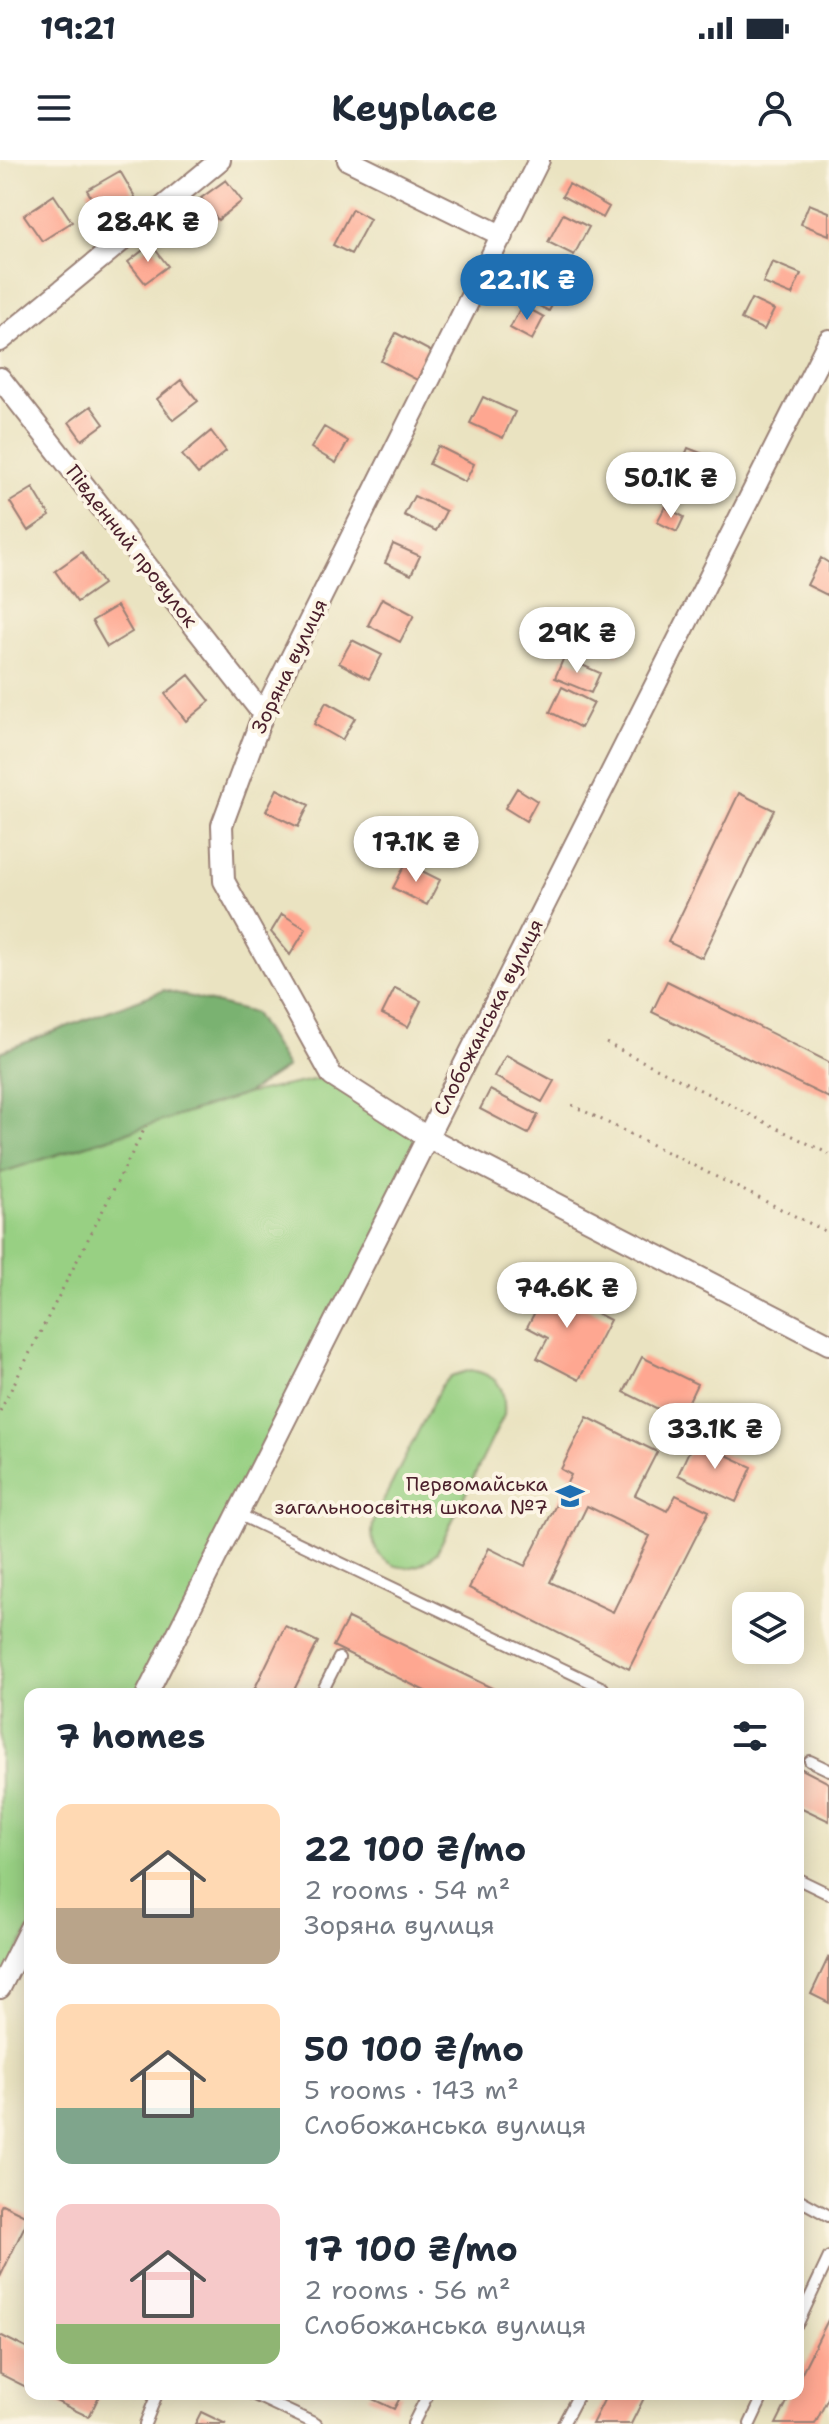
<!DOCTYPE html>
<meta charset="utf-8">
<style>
body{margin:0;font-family:"Shantell Sans",sans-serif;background:#f6f6f7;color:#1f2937;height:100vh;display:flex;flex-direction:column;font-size:30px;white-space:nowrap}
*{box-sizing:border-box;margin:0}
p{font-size:26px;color:#747a83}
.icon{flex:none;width:44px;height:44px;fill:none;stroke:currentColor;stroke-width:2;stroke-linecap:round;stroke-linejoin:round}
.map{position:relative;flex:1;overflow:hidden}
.drawer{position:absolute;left:24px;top:1528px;width:780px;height:712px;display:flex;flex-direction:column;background:#fff;border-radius:16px;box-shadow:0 4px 20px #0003}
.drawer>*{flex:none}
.buttons{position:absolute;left:732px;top:1432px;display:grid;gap:16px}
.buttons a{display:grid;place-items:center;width:72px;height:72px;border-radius:16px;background:#fff;box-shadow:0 4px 20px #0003;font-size:40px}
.price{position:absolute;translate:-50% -68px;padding:0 18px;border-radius:28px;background:#fff;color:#222;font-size:26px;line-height:52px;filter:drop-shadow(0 2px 4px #0008)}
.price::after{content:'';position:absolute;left:50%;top:48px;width:24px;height:18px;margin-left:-12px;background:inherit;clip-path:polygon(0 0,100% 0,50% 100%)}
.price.active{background:#1f6fb2;color:#fff}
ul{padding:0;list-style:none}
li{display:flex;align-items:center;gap:24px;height:200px;padding:0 32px}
li span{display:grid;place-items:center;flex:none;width:224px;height:160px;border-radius:16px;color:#555}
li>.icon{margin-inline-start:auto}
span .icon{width:96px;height:96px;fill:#fffc;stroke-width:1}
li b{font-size:34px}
h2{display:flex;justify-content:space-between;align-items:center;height:96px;padding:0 32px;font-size:34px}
.status{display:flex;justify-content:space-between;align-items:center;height:56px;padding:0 40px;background:#fff;direction:ltr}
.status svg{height:22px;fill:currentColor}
header{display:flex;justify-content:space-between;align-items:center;height:104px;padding:0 32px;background:#fff;font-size:36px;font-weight:700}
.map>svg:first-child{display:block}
.green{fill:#98d083;stroke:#717857;stroke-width:2}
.forest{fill:#7ab271;stroke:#62684e;stroke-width:2}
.building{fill:#fea791;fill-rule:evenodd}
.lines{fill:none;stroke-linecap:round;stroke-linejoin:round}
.lane-casing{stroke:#9a8176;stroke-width:14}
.street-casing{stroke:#9a8176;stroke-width:24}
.path{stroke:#9a8176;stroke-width:3;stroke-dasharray:2 6;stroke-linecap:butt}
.lane{stroke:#fff;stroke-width:10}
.street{stroke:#fff;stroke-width:20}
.labels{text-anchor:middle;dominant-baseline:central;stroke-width:8;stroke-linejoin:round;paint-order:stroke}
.street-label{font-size:20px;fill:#4a1f2b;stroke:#fcf5e5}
.poi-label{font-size:20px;fill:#4a1f2b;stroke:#fcf5e5;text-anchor:end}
</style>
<div class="status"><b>19:21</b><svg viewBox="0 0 49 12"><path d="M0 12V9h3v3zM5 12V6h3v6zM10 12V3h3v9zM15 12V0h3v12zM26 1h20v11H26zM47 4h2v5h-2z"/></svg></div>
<header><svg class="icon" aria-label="menu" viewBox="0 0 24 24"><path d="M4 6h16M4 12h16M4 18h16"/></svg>Keyplace<svg class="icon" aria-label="person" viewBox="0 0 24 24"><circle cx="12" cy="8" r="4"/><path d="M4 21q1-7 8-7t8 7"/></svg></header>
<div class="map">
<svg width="829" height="2264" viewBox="0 0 829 2264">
<rect width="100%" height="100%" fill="#fcf5e5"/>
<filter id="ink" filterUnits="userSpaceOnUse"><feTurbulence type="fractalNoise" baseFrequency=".0125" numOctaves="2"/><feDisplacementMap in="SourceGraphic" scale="16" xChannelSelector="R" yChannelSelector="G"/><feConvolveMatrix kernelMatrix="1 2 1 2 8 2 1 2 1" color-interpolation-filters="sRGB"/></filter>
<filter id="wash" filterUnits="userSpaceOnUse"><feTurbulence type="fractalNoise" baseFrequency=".006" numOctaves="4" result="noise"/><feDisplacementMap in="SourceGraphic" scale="32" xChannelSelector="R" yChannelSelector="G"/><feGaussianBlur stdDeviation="1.8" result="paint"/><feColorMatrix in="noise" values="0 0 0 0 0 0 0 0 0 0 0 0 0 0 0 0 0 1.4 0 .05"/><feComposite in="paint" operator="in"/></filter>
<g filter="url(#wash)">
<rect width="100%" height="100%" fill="#eae3c1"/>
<path class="green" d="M 332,916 L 427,977 L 147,1534 L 30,1534 L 30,1768 L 0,1828 L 0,1013 L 246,934 Z
M 471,1210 C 499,1216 506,1228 504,1255 L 437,1392 C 408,1426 360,1399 375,1357 L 441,1226 L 451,1216 Z"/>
<path class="forest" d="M 164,830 L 254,853 L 287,907 L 246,934 L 0,1013 L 0,892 Z"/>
<g id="blocks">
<path class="building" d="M 120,11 L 135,37 L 102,56 L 87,30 Z
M 226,20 L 242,41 L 218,60 L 201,38 Z
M 569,24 L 609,47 L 603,58 L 562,36 Z
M 54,35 L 72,62 L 42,81 L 24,55 Z
M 809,44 L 829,52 L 829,75 L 801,64 Z
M 352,49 L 370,59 L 351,94 L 333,85 Z
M 563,54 L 589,67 L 574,95 L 548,82 Z
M 151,84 L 168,106 L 145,123 L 128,102 Z
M 772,102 L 801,114 L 792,135 L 763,123 Z
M 521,112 L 559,132 L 549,151 L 511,132 Z
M 751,139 L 774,150 L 764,170 L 741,159 Z
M 522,145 L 544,157 L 532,180 L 510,168 Z
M 396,173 L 432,192 L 417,220 L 381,201 Z
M 181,220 L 198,241 L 173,260 L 157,239 Z
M 483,237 L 515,252 L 503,278 L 470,263 Z
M 91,246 L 104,264 L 82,280 L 69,262 Z
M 324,267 L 348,281 L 336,303 L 311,288 Z
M 211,271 L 226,291 L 198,314 L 182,295 Z
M 438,286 L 474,304 L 465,322 L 429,304 Z
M 688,288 L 716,299 L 707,321 L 679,309 Z
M 33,328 L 50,356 L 28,371 L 10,342 Z
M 414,336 L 446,351 L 436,371 L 404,355 Z
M 665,347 L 684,357 L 677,372 L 657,362 Z
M 393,384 L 420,396 L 411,415 L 385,403 Z
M 82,392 L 103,424 L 77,442 L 55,411 Z
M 821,398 L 829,403 L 829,436 L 807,425 Z
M 382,438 L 414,455 L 400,482 L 368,465 Z
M 117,446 L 132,472 L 107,487 L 92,461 Z
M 598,457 L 629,472 L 618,495 L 586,480 Z
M 352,480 L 382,495 L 369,519 L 339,503 Z
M 564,497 L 600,513 L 591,533 L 555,518 Z
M 189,515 L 210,541 L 186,561 L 165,534 Z
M 562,527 L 594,543 L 581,568 L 550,552 Z
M 326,542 L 355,558 L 342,580 L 314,564 Z
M 517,628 L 537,641 L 526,661 L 505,648 Z
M 277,629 L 309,645 L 298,667 L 266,651 Z
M 739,633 L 774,650 L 702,798 L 668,782 Z
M 406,703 L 440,720 L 427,745 L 393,728 Z
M 282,754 L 306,769 L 290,795 L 271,772 Z
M 667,821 L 829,902 L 829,938 L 652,852 Z
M 395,828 L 421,841 L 408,867 L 382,854 Z
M 506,895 L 554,921 L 542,942 L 494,916 Z
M 490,930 L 538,955 L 528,974 L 480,949 Z
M 553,1118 L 578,1131 L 573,1141 L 610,1160 L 579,1220 L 537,1198 L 548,1178 L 527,1167 Z
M 642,1197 L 697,1224 L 680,1260 L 624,1232 Z
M 587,1257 L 657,1292 L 635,1335 L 667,1351 L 676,1335 L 709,1351 L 629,1509 L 469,1428 L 489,1388 L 525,1406 L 571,1315 L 561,1309 ZM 587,1346 L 650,1376 L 613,1452 L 550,1422 Z
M 694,1280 L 752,1307 L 736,1342 L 678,1315 Z
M 348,1458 L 504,1534 L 431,1534 L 333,1486 Z
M 285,1466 L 318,1482 L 292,1534 L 252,1534 Z
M 798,1607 L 829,1623 L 829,1661 L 798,1646 Z
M 829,1796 L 829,1843 L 811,1834 Z
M 2,2044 L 29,2057 L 0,2117 L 0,2048 Z
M 829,2158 L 829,2236 L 815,2264 L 776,2264 L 791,2234 L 798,2234 L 798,2220 Z
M 0,2175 L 30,2190 L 30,2229 L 0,2214 Z
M 41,2234 L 100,2234 L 89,2257 Z
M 369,2234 L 402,2234 L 394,2249 L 368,2237 Z
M 607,2234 L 646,2234 L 631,2264 L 592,2264 Z
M 201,2252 L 226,2264 L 195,2264 Z"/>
</g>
</g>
<g filter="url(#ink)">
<use href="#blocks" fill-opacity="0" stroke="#9a8176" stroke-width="2"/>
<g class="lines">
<defs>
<path id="lane" d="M 238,1354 L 603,1528
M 321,1534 L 339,1498
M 810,1601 L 829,1610
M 798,1719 L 829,1734
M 798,2039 L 829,2056
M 798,2163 L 829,2097
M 252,2234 L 316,2264
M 145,2264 L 157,2234
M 413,2264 L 428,2234
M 563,2264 L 579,2234
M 750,2264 L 764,2234"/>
<path id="street" d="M 348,0 L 503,76
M 539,0 L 263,554 L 222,665 L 224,721 L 332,916 L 427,977 L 829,1184
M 0,181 L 220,0
M 0,218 L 263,554
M 147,1534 L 829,180
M 0,1828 L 30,1768"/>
</defs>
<use href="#lane" class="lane-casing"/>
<use href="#street" class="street-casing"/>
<path class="path" d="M 606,883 L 829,994
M 572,945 L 829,1073
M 0,1251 L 146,966"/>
<use href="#lane" class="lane"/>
<use href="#street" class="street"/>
</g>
</g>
<defs>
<symbol id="school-bare" viewBox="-9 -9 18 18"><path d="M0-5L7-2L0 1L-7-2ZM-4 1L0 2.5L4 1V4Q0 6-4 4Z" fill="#1f6fb2" stroke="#fcf5e5" stroke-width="2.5" paint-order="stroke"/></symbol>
</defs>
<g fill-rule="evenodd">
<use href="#school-bare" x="550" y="1316" width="40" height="40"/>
</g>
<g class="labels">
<g class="street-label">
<text transform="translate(132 386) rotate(52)">Південний провулок</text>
<text transform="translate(289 506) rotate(-64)">Зоряна вулиця</text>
<text transform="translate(488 857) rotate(-63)">Слобожанська вулиця</text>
</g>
<g class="poi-label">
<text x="548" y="1324">Первомайська<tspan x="548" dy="23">загальноосвітня школа №7</tspan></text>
</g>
</g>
</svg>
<div class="buttons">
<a><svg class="icon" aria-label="layers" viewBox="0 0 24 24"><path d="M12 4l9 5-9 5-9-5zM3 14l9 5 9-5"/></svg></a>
</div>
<b class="price" style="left:148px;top:104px">28.4K ₴</b>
<b class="price active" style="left:527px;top:162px">22.1K ₴</b>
<b class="price" style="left:671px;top:360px">50.1K ₴</b>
<b class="price" style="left:577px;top:515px">29K ₴</b>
<b class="price" style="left:416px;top:724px">17.1K ₴</b>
<b class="price" style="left:567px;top:1170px">74.6K ₴</b>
<b class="price" style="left:715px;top:1311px">33.1K ₴</b>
<section class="drawer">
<h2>7 homes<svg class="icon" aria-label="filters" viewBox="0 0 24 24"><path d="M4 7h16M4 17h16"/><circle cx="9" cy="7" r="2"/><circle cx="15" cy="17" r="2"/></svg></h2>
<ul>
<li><span style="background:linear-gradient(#ffd9b3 65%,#b9a48a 0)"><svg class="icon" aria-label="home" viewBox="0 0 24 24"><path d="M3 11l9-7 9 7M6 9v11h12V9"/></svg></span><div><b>22 100 ₴/mo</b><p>2 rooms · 54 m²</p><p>Зоряна вулиця</p></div></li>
<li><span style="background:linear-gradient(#ffd9b3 65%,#7fa58c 0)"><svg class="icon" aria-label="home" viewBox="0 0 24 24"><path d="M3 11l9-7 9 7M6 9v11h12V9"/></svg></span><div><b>50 100 ₴/mo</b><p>5 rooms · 143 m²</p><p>Слобожанська вулиця</p></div></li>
<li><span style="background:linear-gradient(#f6c9c9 75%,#8fb573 0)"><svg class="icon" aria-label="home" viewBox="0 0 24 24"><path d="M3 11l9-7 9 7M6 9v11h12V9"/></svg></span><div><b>17 100 ₴/mo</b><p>2 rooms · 56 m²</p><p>Слобожанська вулиця</p></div></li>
</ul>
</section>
</div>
